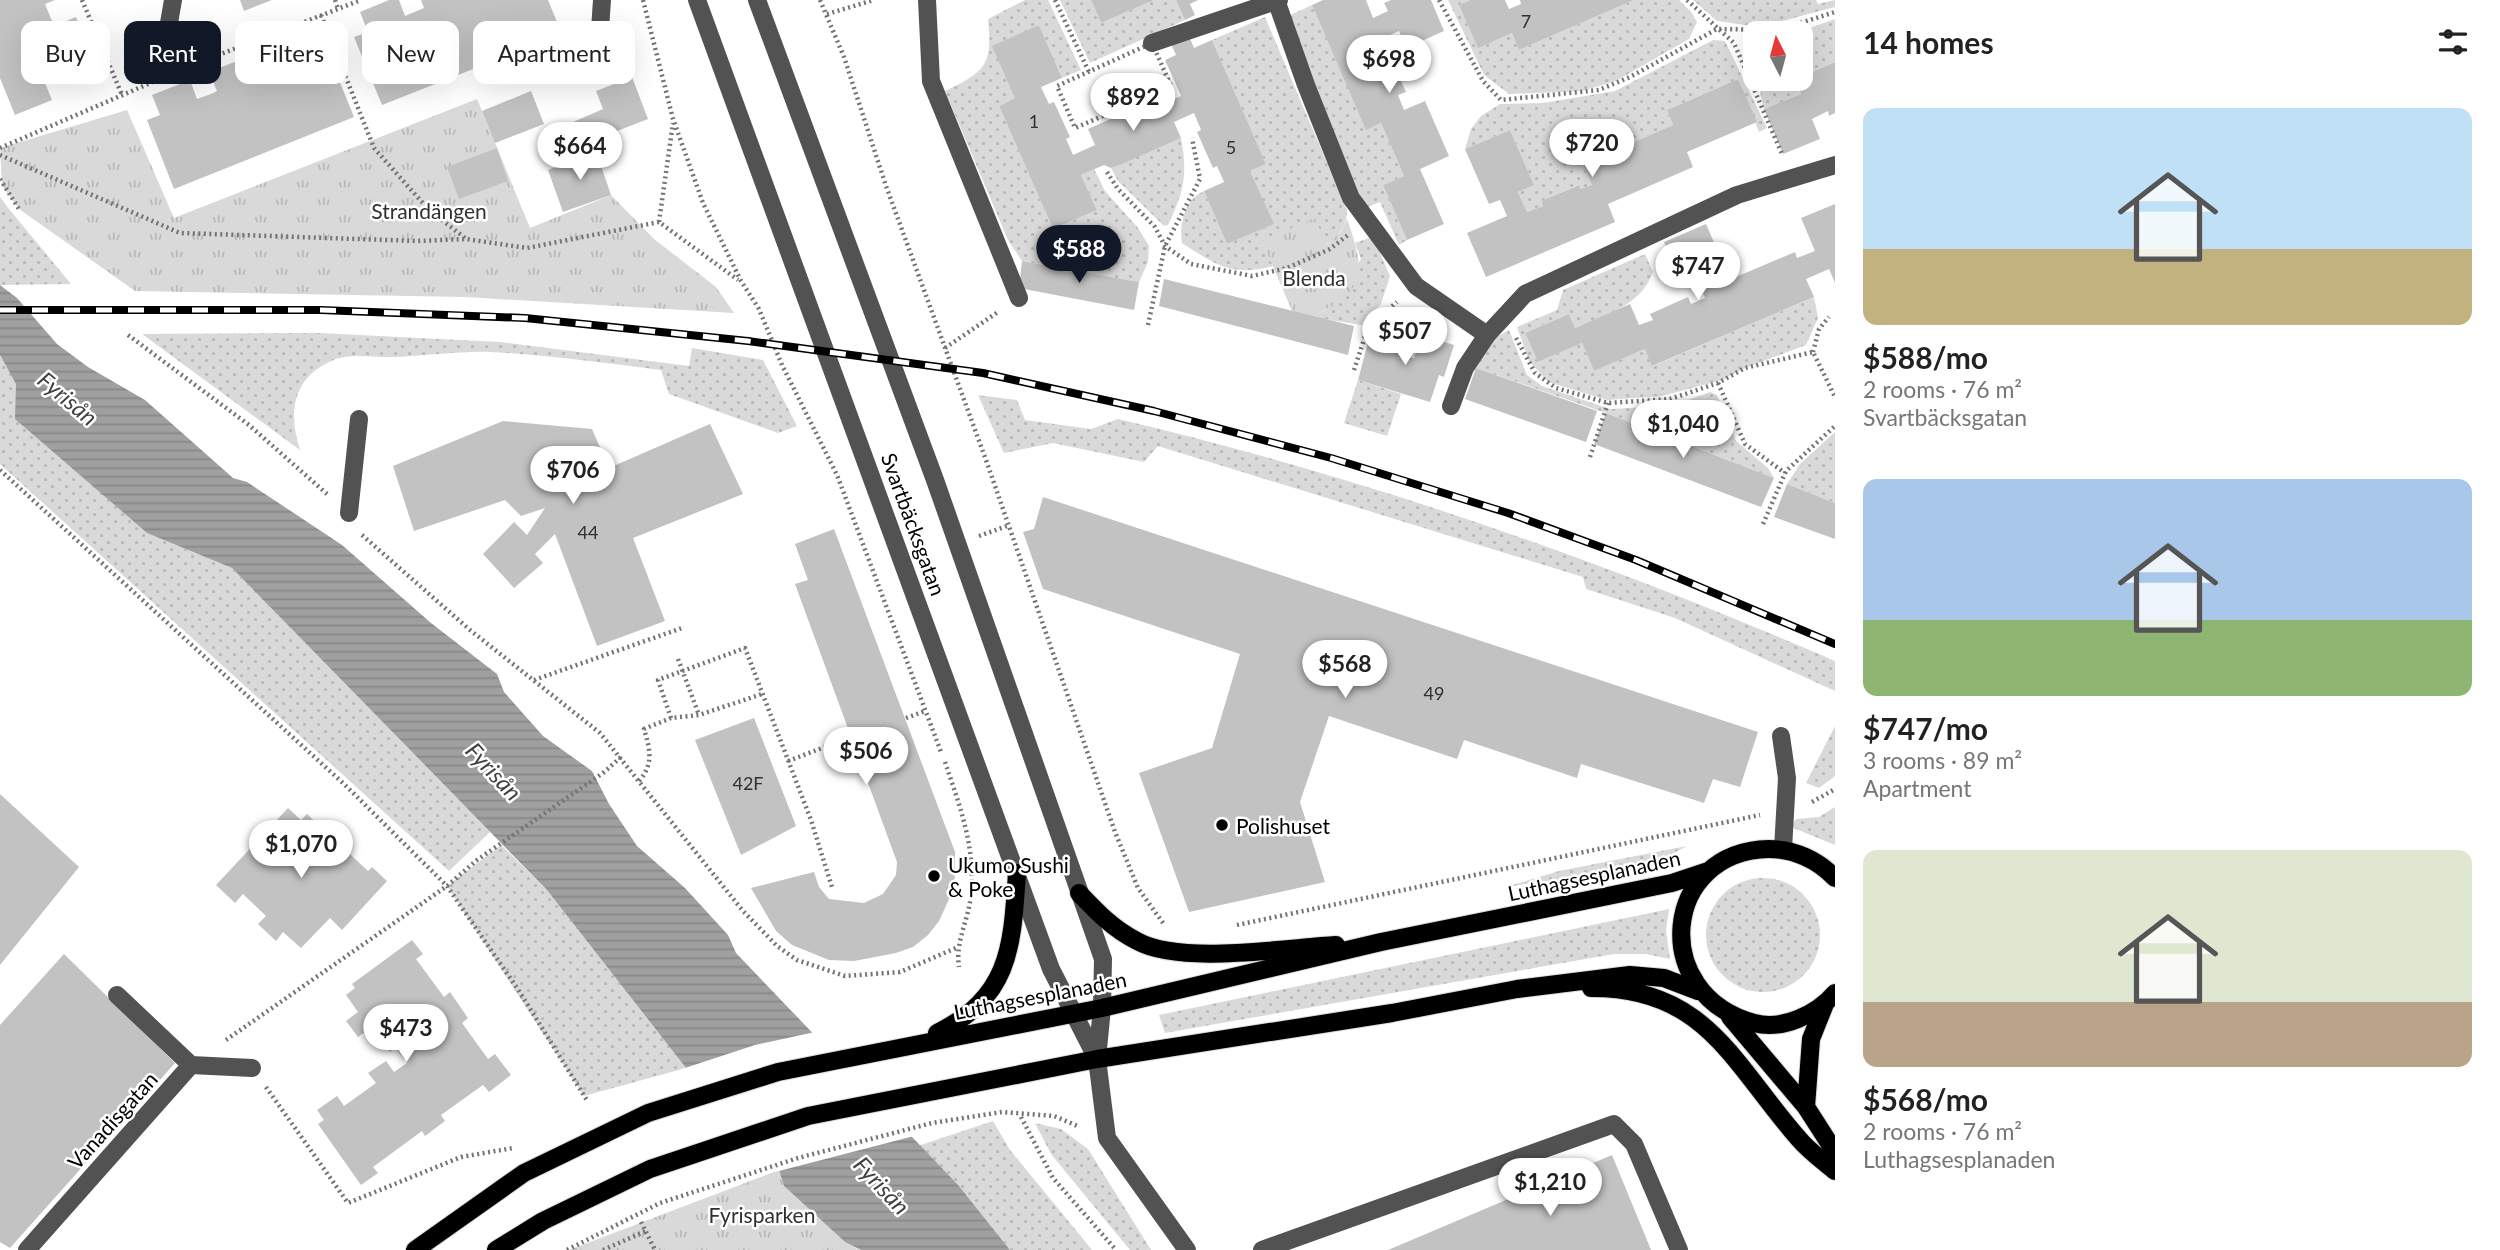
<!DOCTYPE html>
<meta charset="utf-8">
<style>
body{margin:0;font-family:Lato,sans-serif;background:#f6f6f6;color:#222;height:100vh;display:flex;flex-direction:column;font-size:26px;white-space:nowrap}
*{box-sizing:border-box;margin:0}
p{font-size:23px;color:#767676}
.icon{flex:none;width:38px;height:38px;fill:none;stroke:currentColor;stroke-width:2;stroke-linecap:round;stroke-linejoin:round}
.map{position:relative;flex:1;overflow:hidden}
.side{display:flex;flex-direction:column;background:#fff;width:665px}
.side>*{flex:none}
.top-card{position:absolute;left:21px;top:21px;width:665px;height:63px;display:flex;gap:14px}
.needle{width:46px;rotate:354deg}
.buttons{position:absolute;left:1743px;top:21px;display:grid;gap:14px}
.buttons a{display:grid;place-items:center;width:70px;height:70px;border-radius:14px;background:#fff;box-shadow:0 7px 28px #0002;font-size:35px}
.price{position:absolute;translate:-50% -60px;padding:0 16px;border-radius:24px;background:#fff;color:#222;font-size:23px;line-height:46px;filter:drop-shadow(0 2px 4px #0008)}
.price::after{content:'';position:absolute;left:50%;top:42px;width:21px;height:16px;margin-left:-10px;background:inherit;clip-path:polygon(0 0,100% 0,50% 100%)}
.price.selected{background:#111827;color:#fff}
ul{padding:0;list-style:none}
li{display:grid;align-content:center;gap:14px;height:371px;padding:0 28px}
li span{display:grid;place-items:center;height:217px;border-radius:14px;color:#555}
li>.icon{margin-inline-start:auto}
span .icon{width:126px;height:126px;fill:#fffc;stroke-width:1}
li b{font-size:30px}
h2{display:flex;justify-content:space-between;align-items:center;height:84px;padding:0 28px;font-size:30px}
.tag{padding:0 24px;border-radius:14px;background:#fff;box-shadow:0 7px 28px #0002;font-size:24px;line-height:63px}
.tag.selected{background:#111827;color:#fff}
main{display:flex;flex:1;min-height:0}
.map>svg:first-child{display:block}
.grass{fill:url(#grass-dots)}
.park{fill:url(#park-tufts)}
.water{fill:url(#water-rules)}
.pier{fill:#fff}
.building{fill:#c2c2c2}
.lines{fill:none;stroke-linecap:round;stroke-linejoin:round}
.major-casing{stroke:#dbdbdb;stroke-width:20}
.path{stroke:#747474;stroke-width:4.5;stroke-dasharray:2 3.5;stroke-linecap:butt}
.minor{stroke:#525252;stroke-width:18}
.major{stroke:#000;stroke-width:18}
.rail-casing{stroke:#000;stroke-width:8}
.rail{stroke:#fff;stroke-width:5;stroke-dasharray:16;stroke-linecap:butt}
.poi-dot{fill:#000;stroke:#fff;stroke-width:2.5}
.labels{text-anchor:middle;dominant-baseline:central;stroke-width:5;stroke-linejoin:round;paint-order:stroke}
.number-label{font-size:18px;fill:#303030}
.park-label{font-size:21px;fill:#303030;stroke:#fff}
.street-label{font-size:21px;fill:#000;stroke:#fff}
.poi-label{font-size:21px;fill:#000;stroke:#fff;text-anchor:start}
.water-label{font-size:23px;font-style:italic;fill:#414141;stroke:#fff}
</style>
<main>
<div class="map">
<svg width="1835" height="1250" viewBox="0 0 1835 1250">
<defs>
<pattern id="grass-dots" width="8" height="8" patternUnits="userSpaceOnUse" patternTransform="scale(1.75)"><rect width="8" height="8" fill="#d9d9d9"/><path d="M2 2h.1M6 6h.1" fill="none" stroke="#b8b8b8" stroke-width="1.8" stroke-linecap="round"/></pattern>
<pattern id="park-tufts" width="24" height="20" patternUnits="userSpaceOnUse" patternTransform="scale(1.75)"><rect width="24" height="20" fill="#d9d9d9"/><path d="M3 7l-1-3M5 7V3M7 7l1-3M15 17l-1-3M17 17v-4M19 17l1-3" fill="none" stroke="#b8b8b8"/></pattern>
<pattern id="water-rules" width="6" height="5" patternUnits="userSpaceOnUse" patternTransform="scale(1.75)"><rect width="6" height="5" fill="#a0a0a0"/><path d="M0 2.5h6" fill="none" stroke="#888"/></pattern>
</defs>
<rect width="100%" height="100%" fill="#fff"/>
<path class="grass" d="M 1025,0 L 1048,0 L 1081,70 L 1062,78 L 1039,25 L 1015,98 L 999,106 L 1053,229 L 1097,210 L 1081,175 L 1094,169 L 1105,191 L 1138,228 L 1149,246 L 1148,262 L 1139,282 L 1022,261 L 1008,240 L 945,91 C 985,72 993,65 988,19 Z
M 1060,0 L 1091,0 L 1101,23 L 1154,0 L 1176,0 L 1185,20 L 1090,63 Z
M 1448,0 L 1470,0 L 1459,5 L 1478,47 L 1512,33 L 1519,50 L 1634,0 L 1679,0 L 1692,13 L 1697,22 L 1689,39 L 1616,81 L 1582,91 L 1509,94 L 1484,75 Z
M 1693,0 L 1816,0 L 1818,4 L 1835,0 L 1835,7 L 1759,27 L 1717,21 Z
M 1312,5 L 1366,129 L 1381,123 L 1404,176 L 1383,185 L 1407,240 L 1399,245 L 1380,202 L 1365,208 L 1286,17 Z
M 1265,17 L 1347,210 C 1347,226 1339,237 1325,245 L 1262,241 L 1273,266 C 1231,277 1216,265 1182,243 C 1179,224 1185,199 1204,191 L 1227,244 L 1273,224 L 1250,171 L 1266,164 L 1212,40 Z
M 1835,19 L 1835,62 L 1801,76 L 1801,33 L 1796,33 Z
M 1713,40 L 1725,41 L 1767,128 L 1759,132 L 1738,79 L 1667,110 L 1673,125 L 1583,164 L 1592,185 L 1580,189 L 1578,185 L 1541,201 L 1543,206 L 1527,212 L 1518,192 L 1534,185 L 1510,130 L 1465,149 L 1471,129 L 1481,116 L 1500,104 L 1543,103 L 1615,91 Z
M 1757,79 L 1795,79 L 1801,94 L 1764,109 Z
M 1181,138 C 1188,175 1184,192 1168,225 L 1164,226 L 1118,181 L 1111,168 Z
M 0,197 L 9,209 L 71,284 L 0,285 Z
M 1369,238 L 1377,246 L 1390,276 L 1381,304 L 1361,325 L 1312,317 L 1329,308 L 1361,259 L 1355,243 Z
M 1645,254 L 1653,272 C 1641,306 1606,314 1575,328 L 1569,314 L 1525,333 L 1538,362 L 1582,343 L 1594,371 L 1645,349 L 1653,366 L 1814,297 L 1818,318 L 1806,345 L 1745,368 L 1722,380 L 1662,396 L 1607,400 L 1548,382 L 1529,361 L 1517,327 L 1557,310 L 1563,290 Z
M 1509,330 L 1527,375 L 1542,386 L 1610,409 L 1672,406 L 1710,392 L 1717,395 L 1736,441 L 1768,468 L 1774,478 L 1606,413 L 1476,368 L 1495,338 Z
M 319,333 L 500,342 L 689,366 L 692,348 L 763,360 L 797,426 L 778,433 L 669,394 L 661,370 C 604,363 547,355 490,352 C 459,351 426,356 394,357 C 374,358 350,352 331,361 C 292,379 288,413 300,450 L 142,334 Z
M 0,355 L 16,383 L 16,419 L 147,533 L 232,568 L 490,832 L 449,871 L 0,464 Z
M 1358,380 L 1401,394 L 1387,436 L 1344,423 Z
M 978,395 L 1017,400 L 1025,420 L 1091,429 L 1118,419 C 1364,477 1604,561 1835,661 L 1835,691 L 1675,618 L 1586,589 L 1583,577 L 1158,446 L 1144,462 L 1053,443 L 1004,453 Z
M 1835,432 L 1835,503 L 1787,484 L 1800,464 Z
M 1835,726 L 1835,776 L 1819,788 L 1806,783 Z
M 1835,807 L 1835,845 L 1791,827 L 1796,819 L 1819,817 Z
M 501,845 L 547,890 L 686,1068 L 584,1096 L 447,886 Z
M 1687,846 L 1645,868 L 1602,880 L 1547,881 L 1506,887 L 1559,871 Z
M1706 935a57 57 0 1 1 114 0a57 57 0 1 1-114 0Z
M 1669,909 L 1666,930 L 1670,959 L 1646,954 L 1614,954 L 1165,1033 L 1159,1015 Z
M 993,1121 L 1010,1150 L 1092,1250 L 1010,1250 L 959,1186 L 918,1146 Z
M 1035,1123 L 1061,1129 L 1088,1149 L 1151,1250 L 1130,1250 L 1051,1154 Z"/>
<path class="park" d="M 477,99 L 530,228 L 611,195 L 654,239 L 716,287 L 734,313 L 465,297 L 135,291 L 19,209 L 2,186 L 0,148 L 127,110 L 174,218 Z
M 1315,218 L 1326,245 L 1341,232 L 1347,219 C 1366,273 1367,290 1312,317 L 1293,313 L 1262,241 Z
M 779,1170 L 784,1186 L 845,1242 L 860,1250 L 569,1250 Z"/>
<path class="water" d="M 0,285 L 17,298 L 57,344 L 88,367 L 145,400 L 233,478 L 247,482 L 342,545 L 431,623 L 497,674 L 504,692 L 543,736 L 592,771 L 609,804 L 637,846 L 685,888 L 728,935 L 736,953 L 959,1186 L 1010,1250 L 861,1250 L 845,1242 L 784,1186 L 779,1170 L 686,1068 L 547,890 L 232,568 L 147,533 L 15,419 L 16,384 L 0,355 Z"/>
<path class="pier" d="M 815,1032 L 914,1136 L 775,1172 L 682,1069 L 755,1045 Z"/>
<path class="building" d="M 0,0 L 55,0 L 45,4 L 54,26 L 76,17 L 90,51 L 68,60 L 73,72 L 45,83 L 52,100 L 15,115 L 0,78 Z
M 240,0 L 272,0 L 244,11 Z
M 389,0 L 399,0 L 405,16 L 424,8 L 421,0 L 548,0 L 562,34 L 382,105 L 354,37 L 368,32 L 360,12 Z
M 1091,0 L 1154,0 L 1101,23 Z
M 1176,0 L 1198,0 L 1190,4 L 1195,15 L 1185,20 Z
M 1323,0 L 1366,0 L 1373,18 L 1388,11 L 1384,3 L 1391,0 L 1431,0 L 1444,31 L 1406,48 L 1399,31 L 1377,41 L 1384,57 L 1389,55 L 1406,92 L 1398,95 L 1404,110 L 1425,101 L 1449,156 L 1420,169 L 1444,224 L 1407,240 L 1383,185 L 1404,176 L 1381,123 L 1366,130 L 1312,5 Z
M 1470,0 L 1505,0 L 1509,9 L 1521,4 L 1520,0 L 1634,0 L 1519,50 L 1512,33 L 1478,48 L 1459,5 Z
M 1039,25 L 1062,78 L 1041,87 L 1049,104 L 1054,102 L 1070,137 L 1066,139 L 1073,155 L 1095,145 L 1088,129 L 1163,96 L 1165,103 L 1181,96 L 1165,60 L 1176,55 L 1171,44 L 1189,36 L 1194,48 L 1212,40 L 1266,164 L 1250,171 L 1274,224 L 1227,244 L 1204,191 L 1224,182 L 1217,166 L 1213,168 L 1197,132 L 1201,130 L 1194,113 L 1174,122 L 1181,138 L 1122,164 L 1111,168 L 1104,165 L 1081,175 L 1097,210 L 1053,229 L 999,106 L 1015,98 L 992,46 Z
M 304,34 L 311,53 L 326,48 L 354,117 L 174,189 L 147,120 L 160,115 L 152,95 L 190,80 L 197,99 L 211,94 L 217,91 L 209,72 L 247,57 L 254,76 L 268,71 L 274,68 L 266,50 Z
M 1835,62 L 1835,113 L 1829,116 L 1828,111 L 1812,119 L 1820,139 L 1783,154 L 1764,109 L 1801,94 L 1795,79 Z
M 632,77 L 648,119 L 612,133 L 616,141 L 570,160 L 557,129 L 603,109 L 596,91 Z
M 1738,79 L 1757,122 L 1687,152 L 1693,167 L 1608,204 L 1615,222 L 1486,277 L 1467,233 L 1507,216 L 1500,200 L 1489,204 L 1465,149 L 1510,130 L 1534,185 L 1518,192 L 1527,212 L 1543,206 L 1541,201 L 1579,185 L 1580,189 L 1592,185 L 1583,164 L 1673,125 L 1667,110 Z
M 531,91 L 544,124 L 495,143 L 482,111 Z
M 497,148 L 508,181 L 459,199 L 447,167 Z
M 596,151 L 611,195 L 563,212 L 548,170 Z
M 1835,204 L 1835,283 L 1829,269 L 1806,279 L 1814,297 L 1652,366 L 1645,349 L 1594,371 L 1582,343 L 1538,362 L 1525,333 L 1569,314 L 1575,328 L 1630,304 L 1639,325 L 1653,320 L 1650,314 L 1688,297 L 1691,304 L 1705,298 L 1695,274 L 1680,280 L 1664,242 L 1706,224 L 1723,263 L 1715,266 L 1722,283 L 1795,252 L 1797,258 L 1815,251 L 1801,218 Z
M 1022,261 L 1139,282 L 1134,310 L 1019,288 Z
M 1164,279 L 1354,326 L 1348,355 L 1159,306 Z
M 1371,331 L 1414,359 L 1418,346 L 1424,348 L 1428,337 L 1454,345 L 1444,377 L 1439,375 L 1430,402 L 1358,380 Z
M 1476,368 L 1597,411 L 1586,442 L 1465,399 Z
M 1606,413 L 1774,478 L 1761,507 L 1594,444 Z
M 503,421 L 592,429 L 609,468 L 710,424 L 743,494 L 633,538 L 665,621 L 597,646 L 555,534 L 535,554 L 543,563 L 514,588 L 483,554 L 514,522 L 527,535 L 545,508 L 521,516 L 505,500 L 414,531 L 393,466 Z
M 1787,484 L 1835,503 L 1835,539 L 1774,517 Z
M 1043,497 L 1758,732 L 1740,787 L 1713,779 L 1704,803 L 1581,764 L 1577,778 L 1464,740 L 1457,759 L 1329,716 L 1300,802 L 1325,882 L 1189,912 L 1139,773 L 1212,748 L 1240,654 L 1043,589 L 1023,532 L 1034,529 Z
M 834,529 L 955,852 L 955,876 L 950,897 L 939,921 L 928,935 L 913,947 L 896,953 L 854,961 L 829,960 L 792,945 L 776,931 L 751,888 L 814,872 L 819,887 L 829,899 L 864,903 L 883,894 L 896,875 L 897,862 L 795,584 L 808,580 L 795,544 Z
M 754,718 L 796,826 L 741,855 L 695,740 Z
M 0,794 L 79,867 L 0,965 Z
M 288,808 L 301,820 L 307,814 L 368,871 L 372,867 L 387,881 L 342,930 L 330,918 L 301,948 L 283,932 L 276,941 L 258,924 L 266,916 L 243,894 L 235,903 L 216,885 Z
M 412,940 L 423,954 L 416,959 L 444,997 L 450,992 L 468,1018 L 462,1023 L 488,1059 L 495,1054 L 511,1075 L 489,1092 L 483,1085 L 441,1115 L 445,1121 L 425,1136 L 422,1131 L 373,1167 L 378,1173 L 361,1185 L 318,1124 L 324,1120 L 317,1110 L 337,1096 L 344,1106 L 376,1083 L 368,1073 L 386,1061 L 394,1072 L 407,1063 L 395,1047 L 390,1052 L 372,1027 L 358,1037 L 346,1021 L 358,1012 L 346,995 L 355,988 L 352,984 Z
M 64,954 L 175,1063 L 10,1248 L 0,1242 L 0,1025 Z
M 1612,1155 L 1651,1250 L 1388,1250 Z"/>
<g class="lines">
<defs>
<path id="major" d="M 1835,878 C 1818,860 1794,849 1769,849 C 1662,851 1648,994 1754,1023 C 1782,1031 1817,1014 1835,993
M 1079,893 C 1097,912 1113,929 1137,941 C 1180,965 1284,948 1336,945
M 1591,988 C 1706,987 1733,1064 1799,1139 C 1809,1151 1823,1161 1835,1171
M 1730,1017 L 1806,1107 L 1835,1152
M 937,1033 C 1011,996 1012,947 1017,873
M 1806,1107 L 1811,1039 L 1825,1004
M 415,1250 L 524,1173 L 648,1113 L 778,1072 L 1102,1008 L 1381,942 L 1672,883 L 1708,871
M 496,1250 L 543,1221 L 650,1169 L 808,1116 L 1097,1059 L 1392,1013 L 1517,989 L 1630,975 L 1664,978 L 1698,991"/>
</defs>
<use href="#major" class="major-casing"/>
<path class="path" d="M 82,0 L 122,95
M 335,0 L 338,9
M 643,0 L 673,119 L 703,203 L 741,281 L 759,309 L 782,365 L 837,475 L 941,752
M 820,0 L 844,57 L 886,186 L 986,460 L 1115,832 L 1138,888 L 1163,923
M 1055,0 L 1089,72
M 1439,0 L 1483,81 L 1501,100 L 1599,90 L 1630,77 L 1717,29 L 1778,30 L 1835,12
M 1687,0 L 1734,43 L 1782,154
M 827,14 L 874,0
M 321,15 L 374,148 L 429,210 L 465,238
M 1152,43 L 1171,86 L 1075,128 L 1057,86 Z
M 177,45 L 185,68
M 0,148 L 185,68 L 361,0
M 0,155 L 180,233 L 417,241 L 466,239 L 527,248 L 659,222 L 738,280
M 1107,172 L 1118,189 L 1155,227 L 1165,246 L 1191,264 L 1252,276 L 1287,268 L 1330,249 L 1348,235
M 0,179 L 19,209
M 659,222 L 673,123
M 1148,325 L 1165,246 L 1200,179 L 1192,138
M 128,335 L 249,425 L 327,494
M 1516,338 L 1535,373 L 1556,388 L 1608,403 L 1670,399 L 1718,383 L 1745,368 L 1813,352 L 1835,397
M 945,348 L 998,312
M 1813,352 L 1819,329 L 1829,317
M 1354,370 L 1368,327 L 1397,302
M 1718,383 L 1745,444 L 1785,473
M 1590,457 L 1608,403
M 0,470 L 344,784 L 447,886 L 519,991 L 588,1102
M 1763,524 L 1786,471 L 1835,426
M 362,535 L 470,630 L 600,733 L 743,911 L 777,946 L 797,960 L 845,976 L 900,972 L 956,948
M 979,536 L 1007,526
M 678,659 L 699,715
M 534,680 L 682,628
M 671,718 L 658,680 L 745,648 L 811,820 L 832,887
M 906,718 L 925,711
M 788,761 L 851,737
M 945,762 C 959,804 976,848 971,894 C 969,920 955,940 959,967
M 639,781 C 654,764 650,749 644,729 L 671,718 L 699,715 L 762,694
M 1812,802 L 1835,789
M 1237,925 L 1760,815
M 226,1040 L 447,886 L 477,860 L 603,773 L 621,757
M 266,1087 L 348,1203 L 461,1157 L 513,1148
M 1021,1117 L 1053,1178 L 1116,1250
M 641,1222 L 655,1250
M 567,1250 L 660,1203 L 798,1158 L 932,1123 L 1002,1112 L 1054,1116 L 1080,1127
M 603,1250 L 646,1231"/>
<path class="minor" d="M 697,0 L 1051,969 L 1097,1059
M 757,0 L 935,480 L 1103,959 L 1102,1008 L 1097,1059 L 1107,1138 L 1187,1250
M 927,0 L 931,81 L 1019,298
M 1276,0 L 1306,85 L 1351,198 L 1416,286 L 1487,335
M 169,23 L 173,0
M 1152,43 L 1279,0
M 598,59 L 602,0
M 1451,406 L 1465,368 L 1487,335 L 1525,294 L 1737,195 L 1835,165
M 349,513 L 359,419
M 1781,736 L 1787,778 L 1783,849
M 117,995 L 191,1065
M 27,1250 L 191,1065 L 252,1068
M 1262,1250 L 1614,1124 L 1634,1144 L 1679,1250"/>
<use href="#major" class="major"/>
<defs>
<path id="rail" d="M 0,310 L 321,310 L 525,318 L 748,341 L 983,373 L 1154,411 L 1331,458 L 1508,513 L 1636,560 L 1835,644"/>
</defs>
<use href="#rail" class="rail-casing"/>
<use href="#rail" class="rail"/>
</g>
<g class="poi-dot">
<circle cx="1222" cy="825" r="7"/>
<circle cx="934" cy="876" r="7"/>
</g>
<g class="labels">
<g class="number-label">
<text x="1526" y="21">7</text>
<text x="1034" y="121">1</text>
<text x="1231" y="147">5</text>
<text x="588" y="532">44</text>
<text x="1434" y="693">49</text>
<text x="748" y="783">42F</text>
</g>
<g class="park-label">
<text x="429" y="210">Strandängen</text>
<text x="1314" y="277">Blenda</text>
<text x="762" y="1214">Fyrisparken</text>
</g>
<g class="street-label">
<text transform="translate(914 524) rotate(70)">Svartbäcksgatan</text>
<text transform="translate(1594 875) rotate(-12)">Luthagsesplanaden</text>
<text transform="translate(1040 995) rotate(-11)">Luthagsesplanaden</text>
<text transform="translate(112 1120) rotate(-48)">Vanadisgatan</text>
</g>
<g class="poi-label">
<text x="1236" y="825">Polishuset</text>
<text x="948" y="864">Ukumo Sushi<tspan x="948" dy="24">&amp; Poke</tspan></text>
</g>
<g class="water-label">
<text transform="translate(68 398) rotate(40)">Fyrisån</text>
<text transform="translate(494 771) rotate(47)">Fyrisån</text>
<text transform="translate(882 1185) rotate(47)">Fyrisån</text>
</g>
</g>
</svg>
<div class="buttons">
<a><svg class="needle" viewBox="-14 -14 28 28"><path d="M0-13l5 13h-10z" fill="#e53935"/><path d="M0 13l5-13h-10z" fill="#767676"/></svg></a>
</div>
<b class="price" style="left:1389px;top:95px">$698</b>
<b class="price" style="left:1133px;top:133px">$892</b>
<b class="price" style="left:1592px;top:179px">$720</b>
<b class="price" style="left:580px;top:182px">$664</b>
<b class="price selected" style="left:1079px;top:285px">$588</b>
<b class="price" style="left:1698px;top:302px">$747</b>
<b class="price" style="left:1405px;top:367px">$507</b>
<b class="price" style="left:1683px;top:460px">$1,040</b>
<b class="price" style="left:573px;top:506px">$706</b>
<b class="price" style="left:1345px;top:700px">$568</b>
<b class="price" style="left:866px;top:787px">$506</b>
<b class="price" style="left:301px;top:880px">$1,070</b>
<b class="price" style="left:406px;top:1064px">$473</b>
<b class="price" style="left:1550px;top:1218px">$1,210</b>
<div class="top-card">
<a class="tag">Buy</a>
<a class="tag selected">Rent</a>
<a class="tag">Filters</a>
<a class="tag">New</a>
<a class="tag">Apartment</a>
</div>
</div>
<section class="side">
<h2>14 homes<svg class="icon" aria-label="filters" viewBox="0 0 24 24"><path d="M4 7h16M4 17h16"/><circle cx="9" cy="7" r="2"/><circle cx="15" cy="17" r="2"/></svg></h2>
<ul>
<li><span style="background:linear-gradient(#bfe0f5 65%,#c2b280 0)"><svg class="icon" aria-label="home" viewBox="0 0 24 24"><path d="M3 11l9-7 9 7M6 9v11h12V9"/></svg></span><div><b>$588/mo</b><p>2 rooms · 76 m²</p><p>Svartbäcksgatan</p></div></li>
<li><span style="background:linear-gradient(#a9c7e8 65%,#8fb573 0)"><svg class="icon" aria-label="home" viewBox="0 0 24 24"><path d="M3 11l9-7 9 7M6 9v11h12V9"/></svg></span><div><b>$747/mo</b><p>3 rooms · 89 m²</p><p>Apartment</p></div></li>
<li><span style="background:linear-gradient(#dfe7d0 70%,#b9a48a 0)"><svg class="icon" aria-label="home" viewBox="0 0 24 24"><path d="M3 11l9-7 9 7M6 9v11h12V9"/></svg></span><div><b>$568/mo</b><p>2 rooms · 76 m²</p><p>Luthagsesplanaden</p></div></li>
</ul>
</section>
</main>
